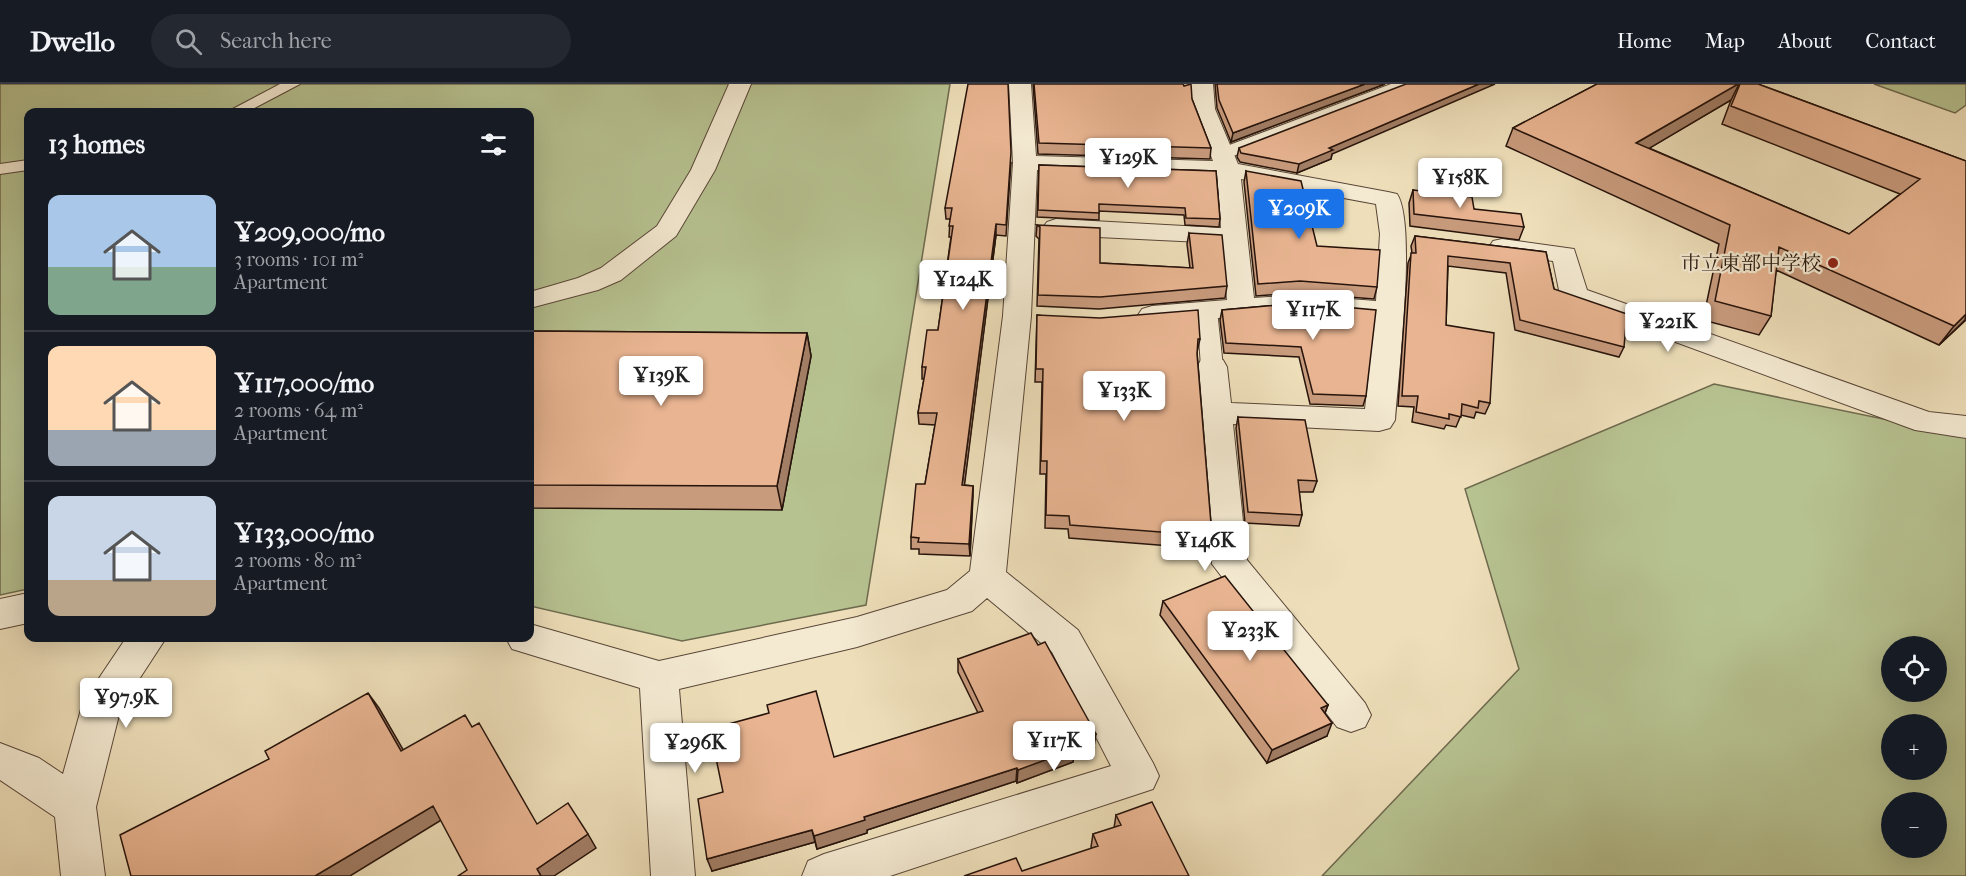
<!DOCTYPE html>
<meta charset="utf-8">
<style>
body{margin:0;font-family:"IM FELL French Canon","Noto Serif JP",serif;background:#242831;color:#f1f3f6;height:100vh;display:flex;flex-direction:column;font-size:22px;white-space:nowrap}
*{box-sizing:border-box;margin:0}
p{font-size:20px;color:#9ea1a6}
.icon{flex:none;width:33px;height:33px;fill:none;stroke:currentColor;stroke-width:2;stroke-linecap:round;stroke-linejoin:round}
.map{position:relative;flex:1;overflow:hidden}
.panel{position:absolute;left:24px;top:24px;width:510px;height:534px;display:flex;flex-direction:column;background:#171b24;border-radius:12px;box-shadow:0 6px 24px #0002}
.panel>*{flex:none}
.tools{position:absolute;left:1881px;top:552px;display:grid;gap:12px}
.tools a{display:grid;place-items:center;width:66px;height:66px;border-radius:50%;background:#171b24;box-shadow:0 6px 24px #0002;font-size:30px}
.price{position:absolute;translate:-50% -51px;padding:0 14px;border-radius:6px;background:#fff;color:#222;font-size:20px;line-height:39px;filter:drop-shadow(0 2px 3px #0008)}
.price::after{content:'';position:absolute;left:50%;top:36px;width:18px;height:14px;margin-left:-9px;background:inherit;clip-path:polygon(0 0,100% 0,50% 100%)}
.price.active{background:#1a73e8;color:#fff}
ul{padding:0;list-style:none}
li{display:flex;align-items:center;gap:18px;height:150px;padding:0 24px}
li+li{border-top:2px solid #363941}
li span{display:grid;place-items:center;flex:none;width:168px;height:120px;border-radius:12px;color:#555}
li>.icon{margin-inline-start:auto}
span .icon{width:72px;height:72px;fill:#fffc;stroke-width:1}
li b{font-size:26px}
h2{display:flex;justify-content:space-between;align-items:center;height:72px;padding:0 24px;font-size:26px}
header{display:flex;align-items:center;gap:36px;box-sizing:border-box;height:84px;padding:0 30px;background:#171b24;border-bottom:2px solid #363941}
header strong{font-size:28px}
nav{display:flex;gap:33px;margin-inline-start:auto;font-size:21px}
.search{width:420px;height:54px;background:#242831;display:flex;align-items:center;gap:15px;box-sizing:border-box;padding:0 21px;border-radius:33px;color:#9ea1a6;font-size:22px}
.map>svg:first-child{display:block}
.green{fill:#b7c291;stroke:#6e6a4e;stroke-width:1.5;fill-rule:evenodd}
.lines{fill:none;stroke-linecap:round;stroke-linejoin:round}
.service-casing{stroke:#584637;stroke-width:2}
.minor-casing{stroke:#584637;stroke-width:2}
.service{fill:#f4ead2;fill-rule:evenodd}
.minor{fill:#f4ead2;fill-rule:evenodd}
.wall{fill:#c89b7d;stroke:#26130b;stroke-width:1.5;fill-rule:evenodd}
.shaded-wall{fill:#a27e66;stroke:#26130b;stroke-width:1.5}
.building{fill:#e8b491;stroke:#26130b;stroke-width:1.5}
.poi-dot{fill:#8f2418;stroke:#f4ead2;stroke-width:2}
.labels{text-anchor:middle;dominant-baseline:central;stroke-width:4.5;stroke-linejoin:round;paint-order:stroke}
.poi-label{font-size:20px;fill:#26130b;stroke:#f4ead2;text-anchor:end}
</style>
<header>
<strong>Dwello</strong>
<div class="search"><svg class="icon" aria-label="search" viewBox="0 0 24 24"><circle cx="10" cy="10" r="6"/><path d="M15 15l6 6"/></svg>Search here</div>
<nav><a>Home</a><a>Map</a><a>About</a><a>Contact</a></nav>
</header>
<div class="map">
<svg width="1966" height="792" viewBox="0 0 1966 792">
<rect width="100%" height="100%" fill="#eedfba"/>
<filter id="stains"><feTurbulence type="fractalNoise" baseFrequency=".00333" numOctaves="4"/><feColorMatrix values="0 0 0 0 .2 0 0 0 0 .09 0 0 0 0 .02 0 0 0 .5 -.17"/></filter>
<radialGradient id="worn" r=".72"><stop offset=".6" stop-color="#630" stop-opacity="0"/><stop offset="1" stop-color="#630" stop-opacity=".3"/></radialGradient>
<path class="green" d="M 0,0 L 950,0 L 866,521 L 682,557 L 530,522 L 530,28 L 28,28 L 28,505 L 0,511 Z
M 1874,0 L 1966,0 L 1966,21 L 1955,29 Z
M 1714,300 L 1966,352 L 1966,792 L 1322,792 L 1519,585 L 1465,405 ZM 1892,562 L 1936,562 L 1936,608 L 1892,608 ZM 1892,640 L 1936,640 L 1936,686 L 1892,686 ZM 1892,718 L 1936,718 L 1936,764 L 1892,764 Z"/>
<g class="lines">
<defs>
<path id="service" d="M 280,0 L 300,0 L 247,28 L 227,28 Z
M 1391,0 L 1413,0 L 1411,3 L 1228,74 L 1216,74 L 1213,70 L 1216,66 Z
M 28,76 L 28,86 L 0,90 L 0,80 Z
M 1207,220 L 1214,222 L 1217,226 L 1223,283 L 1220,288 L 1204,288 L 1201,283 L 1197,226 L 1200,222 Z"/>
<path id="minor" d="M 729,0 L 751,0 L 715,86 L 676,152 L 621,196 L 598,206 L 530,224 L 530,208 L 578,194 L 601,184 L 657,142 L 691,86 Z
M 1009,0 L 1031,0 L 1036,72 L 1213,77 L 1193,25 L 1191,0 L 1213,0 L 1215,25 L 1238,80 L 1388,108 L 1397,110 C 1417,139 1398,294 1395,336 L 1390,344 L 1379,347 L 1233,340 L 1247,476 L 1365,619 L 1371,631 L 1365,643 L 1351,648 L 1337,643 L 1212,480 L 1197,283 L 1201,276 L 1212,273 L 1223,276 L 1227,283 L 1231,319 L 1365,325 L 1375,234 L 1297,227 L 1152,240 L 1142,237 L 1138,231 L 1142,225 L 1152,222 L 1227,216 L 1222,159 L 1056,151 L 1047,148 L 1043,143 L 1047,138 L 1056,135 L 1221,144 L 1217,92 L 1037,86 L 1031,232 L 1006,488 L 1078,546 L 1153,679 L 1159,692 L 1153,705 L 890,792 L 802,792 L 808,777 L 824,770 L 1111,682 L 1052,568 L 987,514 L 972,527 L 857,563 L 679,605 L 695,792 L 651,792 L 640,604 L 512,565 L 506,554 L 530,554 L 530,540 L 659,577 L 857,533 L 947,506 L 970,487 L 1003,232 L 1013,79 ZM 1241,95 L 1376,120 L 1380,150 L 1376,217 L 1297,211 L 1254,214 Z
M 1502,155 L 1574,165 L 1587,206 L 1929,328 L 1966,332 L 1966,354 L 1915,346 L 1564,217 L 1560,211 L 1553,177 L 1493,169 L 1489,163 L 1493,157 Z
M 28,509 L 28,539 L 0,545 L 0,515 Z
M 126,554 L 166,554 L 121,623 L 96,723 L 105,792 L 61,792 L 55,733 L 0,696 L 0,659 L 39,674 L 63,690 L 83,618 Z"/>
</defs>
<use href="#service" class="service-casing"/>
<use href="#minor" class="minor-casing"/>
<use href="#service" class="service"/>
<use href="#minor" class="minor"/>
</g>
<path class="wall" d="M 1033,0 L 1183,0 L 1192,15 L 1211,64 L 1210,75 L 1038,70 Z
M 1215,0 L 1385,0 L 1231,58 L 1217,24 Z
M 1597,0 L 1758,0 L 1966,77 L 1966,236 L 1939,261 L 1776,186 L 1771,232 L 1759,251 L 1703,236 L 1719,160 L 1506,62 L 1513,44 ZM 1731,16 L 1722,40 L 1900,110 L 1849,150 L 1649,64 Z
M 1239,64 L 1332,70 L 1331,75 L 1297,89 L 1240,78 L 1237,73 Z
M 1011,79 L 1006,152 L 996,151 L 964,401 L 973,402 L 970,472 L 919,470 L 919,465 L 911,465 L 911,453 L 925,400 L 935,341 L 919,340 L 918,329 L 924,295 L 922,295 L 922,283 L 938,246 L 951,153 L 949,153 L 950,135 L 946,135 L 945,124 Z
M 1039,81 L 1216,87 L 1220,135 L 1219,143 L 1185,141 L 1184,131 L 1099,127 L 1099,136 L 1037,133 Z
M 1246,87 L 1317,162 L 1377,203 L 1374,215 L 1297,209 L 1256,212 L 1244,98 Z
M 1413,106 L 1474,125 L 1524,143 L 1519,156 L 1410,142 L 1409,119 Z
M 1037,141 L 1100,179 L 1190,184 L 1187,160 L 1189,149 L 1227,202 L 1225,214 L 1099,225 L 1037,222 L 1039,155 L 1036,152 Z
M 1415,152 L 1546,168 L 1554,205 L 1624,263 L 1619,273 L 1515,246 L 1506,189 L 1448,182 L 1446,241 L 1490,319 L 1485,330 L 1476,328 L 1474,334 L 1461,331 L 1456,343 L 1446,341 L 1444,345 L 1412,338 L 1414,323 L 1398,322 L 1408,179 L 1412,169 L 1411,162 Z
M 1300,219 L 1366,312 L 1363,322 L 1310,320 L 1299,273 L 1224,269 L 1220,236 L 1222,226 Z
M 1037,231 L 1200,255 L 1197,268 L 1212,452 L 1209,465 L 1069,454 L 1068,445 L 1045,444 L 1046,390 L 1040,390 L 1042,298 L 1035,298 Z
M 530,247 L 807,249 L 811,272 L 782,426 L 530,424 Z
M 1238,333 L 1317,397 L 1313,408 L 1299,408 L 1302,431 L 1299,442 L 1245,439 L 1236,344 Z
M 1163,517 L 1328,621 L 1325,629 L 1327,652 L 1267,679 L 1160,531 Z
M 958,575 L 1094,663 L 1074,669 L 1073,678 L 1017,699 L 1016,697 L 867,746 L 867,749 L 817,765 L 815,758 L 712,787 L 723,708 L 978,629 L 958,588 Z
M 1116,731 L 1189,792 L 1092,764 L 1091,763 L 1093,750 L 1114,744 Z"/>
<path class="shaded-wall" d="M 1365,0 L 1385,0 L 1231,58 L 1233,49 Z
M 1479,0 L 1495,0 L 1332,70 L 1331,75 L 1297,89 L 1299,80 L 1329,64 Z
M 1738,0 L 1739,0 L 1731,16 L 1628,77 L 1636,59 Z
M 996,140 L 996,151 L 963,413 L 962,401 Z
M 1966,230 L 1965,236 L 1939,261 L 1954,242 Z
M 807,249 L 811,272 L 782,426 L 777,402 Z
M 973,402 L 973,413 L 970,472 L 969,460 Z
M 368,609 L 379,624 L 412,681 L 401,667 Z
M 1328,621 L 1323,634 L 1321,624 Z
M 1332,639 L 1327,652 L 1267,679 L 1272,666 Z
M 1096,650 L 1094,663 L 1074,669 L 1073,678 L 1017,699 L 1018,686 L 1070,658 Z
M 1017,684 L 1016,697 L 867,746 L 867,749 L 817,765 L 814,752 L 864,733 Z
M 433,722 L 443,735 L 350,792 L 315,792 Z
M 812,746 L 815,758 L 712,787 L 707,775 Z
M 588,750 L 596,764 L 554,792 L 541,792 L 537,785 Z"/>
<path class="building" d="M 968,0 L 1008,0 L 1011,68 L 1006,141 L 996,140 L 962,401 L 973,402 L 969,460 L 918,458 L 919,454 L 911,453 L 916,400 L 925,400 L 937,329 L 918,329 L 926,283 L 922,283 L 927,246 L 938,246 L 953,142 L 949,142 L 952,124 L 945,124 Z
M 1034,0 L 1183,0 L 1184,2 L 1191,0 L 1192,15 L 1211,64 L 1039,59 Z
M 1217,0 L 1365,0 L 1233,49 L 1219,16 Z
M 1406,0 L 1479,0 L 1329,64 L 1333,66 L 1299,80 L 1241,69 L 1239,64 Z
M 1597,0 L 1738,0 L 1636,59 L 1849,150 L 1920,95 L 1731,22 L 1740,0 L 1758,0 L 1966,77 L 1966,230 L 1954,242 L 1779,163 L 1771,232 L 1715,217 L 1730,141 L 1513,44 Z
M 1039,81 L 1216,87 L 1220,135 L 1186,134 L 1185,124 L 1099,120 L 1099,129 L 1038,126 Z
M 1246,87 L 1301,97 L 1317,162 L 1380,166 L 1377,203 L 1300,197 L 1258,200 Z
M 1413,106 L 1472,113 L 1474,125 L 1521,130 L 1524,143 L 1414,130 Z
M 1037,141 L 1100,144 L 1100,179 L 1193,184 L 1189,149 L 1222,151 L 1227,202 L 1100,213 L 1038,211 L 1040,143 Z
M 1415,152 L 1546,168 L 1554,205 L 1627,230 L 1624,263 L 1520,236 L 1510,179 L 1448,172 L 1446,241 L 1494,249 L 1490,319 L 1479,317 L 1478,324 L 1462,320 L 1461,333 L 1449,330 L 1449,335 L 1416,328 L 1418,312 L 1402,312 L 1411,169 L 1416,169 Z
M 1300,219 L 1376,226 L 1366,312 L 1313,310 L 1301,263 L 1226,259 L 1222,226 Z
M 1198,226 L 1200,255 L 1198,255 L 1197,270 L 1212,452 L 1070,441 L 1069,432 L 1046,431 L 1047,377 L 1041,377 L 1043,285 L 1036,285 L 1037,231 L 1100,234 Z
M 530,247 L 807,249 L 777,402 L 530,401 Z
M 1238,333 L 1305,336 L 1317,397 L 1298,396 L 1302,431 L 1248,428 Z
M 1225,492 L 1328,621 L 1321,624 L 1332,639 L 1272,666 L 1163,517 Z
M 1031,549 L 1038,561 L 1045,558 L 1096,650 L 1070,658 L 1075,665 L 1018,686 L 1017,684 L 864,733 L 865,736 L 814,752 L 812,746 L 707,775 L 698,715 L 723,708 L 710,645 L 769,629 L 767,621 L 816,607 L 834,673 L 983,627 L 958,575 Z
M 368,609 L 401,667 L 465,631 L 472,643 L 479,639 L 537,740 L 568,719 L 588,750 L 537,785 L 541,792 L 458,792 L 467,786 L 433,722 L 315,792 L 131,792 L 120,751 L 269,675 L 265,667 Z
M 1152,718 L 1189,792 L 964,792 L 1016,774 L 1022,787 L 1098,762 L 1093,750 L 1121,741 L 1116,731 Z"/>
<circle class="poi-dot" cx="1833" cy="179" r="6"/>
<g class="labels">
<g class="poi-label">
<text x="1821" y="179">市立東部中学校</text>
</g>
</g>
<rect width="100%" height="100%" filter="url(#stains)"/>
<rect width="100%" height="100%" fill="url(#worn)"/>
</svg>
<div class="tools">
<a><svg class="icon" aria-label="locate" viewBox="0 0 24 24"><circle cx="12" cy="12" r="6"/><path d="M12 2v4M12 18v4M2 12h4M18 12h4"/></svg></a>
<a>+</a>
<a>−</a>
</div>
<b class="price" style="left:1128px;top:105px">¥129K</b>
<b class="price" style="left:1460px;top:125px">¥158K</b>
<b class="price active" style="left:1299px;top:156px">¥209K</b>
<b class="price" style="left:963px;top:227px">¥124K</b>
<b class="price" style="left:1313px;top:257px">¥117K</b>
<b class="price" style="left:1668px;top:269px">¥221K</b>
<b class="price" style="left:661px;top:323px">¥139K</b>
<b class="price" style="left:1124px;top:338px">¥133K</b>
<b class="price" style="left:1205px;top:488px">¥146K</b>
<b class="price" style="left:1250px;top:578px">¥233K</b>
<b class="price" style="left:126px;top:645px">¥97.9K</b>
<b class="price" style="left:1054px;top:688px">¥117K</b>
<b class="price" style="left:695px;top:690px">¥296K</b>
<section class="panel">
<h2>13 homes<svg class="icon" aria-label="filters" viewBox="0 0 24 24"><path d="M4 7h16M4 17h16"/><circle cx="9" cy="7" r="2"/><circle cx="15" cy="17" r="2"/></svg></h2>
<ul>
<li><span style="background:linear-gradient(#a9c7e8 60%,#7fa58c 0)"><svg class="icon" aria-label="home" viewBox="0 0 24 24"><path d="M3 11l9-7 9 7M6 9v11h12V9"/></svg></span><div><b>¥209,000/mo</b><p>3 rooms · 101 m²</p><p>Apartment</p></div></li>
<li><span style="background:linear-gradient(#ffd9b3 70%,#9aa5b1 0)"><svg class="icon" aria-label="home" viewBox="0 0 24 24"><path d="M3 11l9-7 9 7M6 9v11h12V9"/></svg></span><div><b>¥117,000/mo</b><p>2 rooms · 64 m²</p><p>Apartment</p></div></li>
<li><span style="background:linear-gradient(#c9d6e8 70%,#b9a48a 0)"><svg class="icon" aria-label="home" viewBox="0 0 24 24"><path d="M3 11l9-7 9 7M6 9v11h12V9"/></svg></span><div><b>¥133,000/mo</b><p>2 rooms · 80 m²</p><p>Apartment</p></div></li>
</ul>
</section>
</div>
